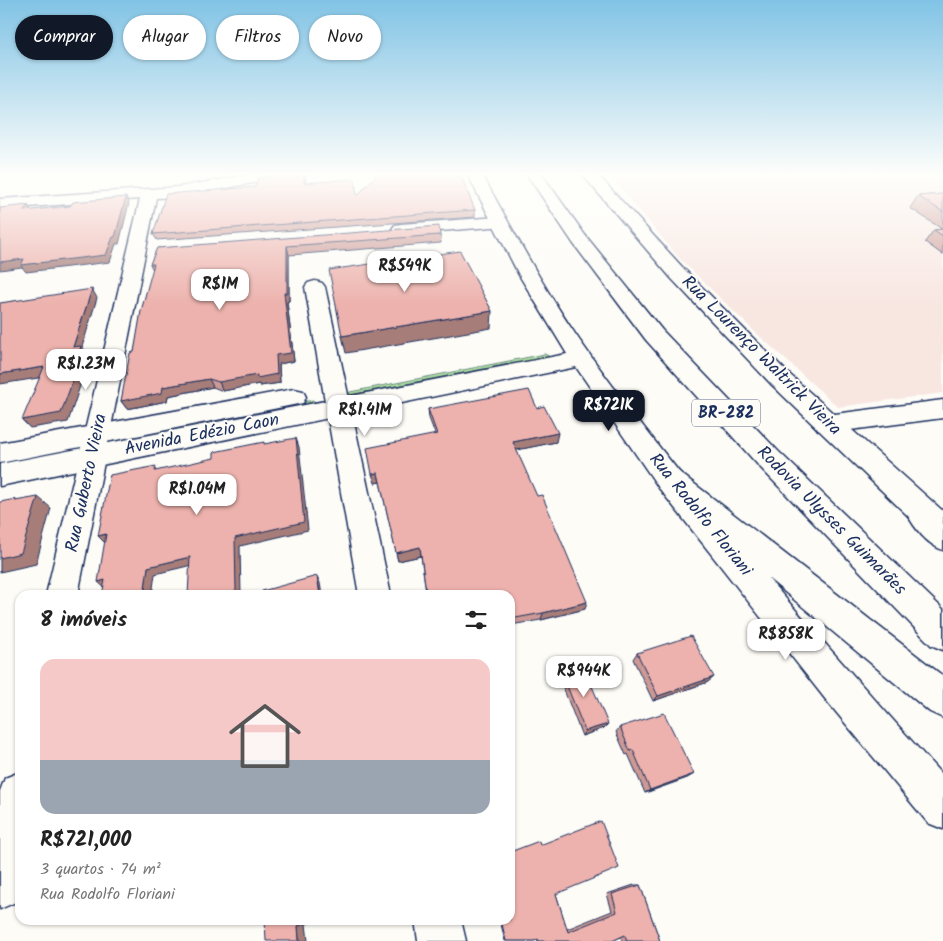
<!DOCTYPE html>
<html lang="pt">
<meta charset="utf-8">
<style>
body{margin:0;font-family:Kalam,sans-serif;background:#f6f6f6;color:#222;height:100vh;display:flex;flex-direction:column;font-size:19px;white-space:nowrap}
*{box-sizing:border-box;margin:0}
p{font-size:16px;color:#767676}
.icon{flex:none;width:28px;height:28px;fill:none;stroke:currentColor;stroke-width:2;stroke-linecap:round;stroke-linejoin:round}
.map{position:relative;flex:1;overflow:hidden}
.side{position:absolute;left:15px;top:590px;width:500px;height:335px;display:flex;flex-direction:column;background:#fff;border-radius:15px;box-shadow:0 1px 4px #0004}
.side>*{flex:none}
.hud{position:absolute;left:15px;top:15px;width:500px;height:45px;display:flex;gap:10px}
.price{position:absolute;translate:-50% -42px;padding:0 11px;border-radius:10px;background:#fff;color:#222;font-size:16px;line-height:32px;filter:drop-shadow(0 1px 2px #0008)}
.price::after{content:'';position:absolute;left:50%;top:30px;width:15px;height:11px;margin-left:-8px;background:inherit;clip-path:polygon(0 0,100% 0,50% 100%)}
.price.on{background:#111827;color:#fff}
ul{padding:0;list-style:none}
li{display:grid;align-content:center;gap:10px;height:265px;padding:0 25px}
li+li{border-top:1px solid #e0e0e0}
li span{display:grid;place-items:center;height:155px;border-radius:15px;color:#555}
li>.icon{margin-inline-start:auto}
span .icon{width:90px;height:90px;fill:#fffc;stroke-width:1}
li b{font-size:21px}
h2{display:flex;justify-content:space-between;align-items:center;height:60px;padding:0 25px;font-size:21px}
.chip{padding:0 18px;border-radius:22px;background:#fff;box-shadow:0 1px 4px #0004;font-size:18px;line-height:45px}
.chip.on{background:#111827;color:#fff}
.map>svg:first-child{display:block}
.built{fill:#f8e6e1}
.green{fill:#b2e2a2;stroke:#668880}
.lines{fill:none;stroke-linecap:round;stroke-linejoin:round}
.street-casing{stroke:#1b2f5e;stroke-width:3}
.secondary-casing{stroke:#1b2f5e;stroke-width:3}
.highway-casing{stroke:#1b2f5e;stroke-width:3}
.street{fill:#fdfcf7;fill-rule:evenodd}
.secondary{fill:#fdfcf7;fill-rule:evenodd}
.highway{fill:#fdfcf7;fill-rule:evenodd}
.wall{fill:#cc9995;stroke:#1b2f5e}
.shaded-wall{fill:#a67d79;stroke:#1b2f5e}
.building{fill:#edb2ad;stroke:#1b2f5e}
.labels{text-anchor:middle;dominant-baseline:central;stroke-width:4;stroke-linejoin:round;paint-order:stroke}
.shield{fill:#fdfcf7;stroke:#5f6c8c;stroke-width:1}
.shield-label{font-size:16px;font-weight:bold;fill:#1b2f5e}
.street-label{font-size:18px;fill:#1b2f5e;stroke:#fdfcf7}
</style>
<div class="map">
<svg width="943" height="941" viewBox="0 0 943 941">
<rect width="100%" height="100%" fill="#fdfcf7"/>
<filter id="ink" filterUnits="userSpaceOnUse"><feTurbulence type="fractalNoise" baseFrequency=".02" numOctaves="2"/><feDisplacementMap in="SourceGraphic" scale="10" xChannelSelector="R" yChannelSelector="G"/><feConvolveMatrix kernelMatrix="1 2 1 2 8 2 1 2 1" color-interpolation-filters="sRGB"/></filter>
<g filter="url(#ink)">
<path class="built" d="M 608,173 L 943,173 L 943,393 L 838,407 L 753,330 L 678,257 Z"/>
<path class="green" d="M 545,354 L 550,357 L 349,397 L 348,395 L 350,392 Z
M 313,400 L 317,404 L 125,441 L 129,436 Z"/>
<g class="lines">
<defs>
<path id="street" d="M 259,173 L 292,173 L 290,176 L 285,177 L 179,197 L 156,198 L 78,595 L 46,595 L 140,199 L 0,209 L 0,199 L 179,187 Z
M 499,217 L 505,218 L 507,222 L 505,226 L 401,234 L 395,233 L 392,229 L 395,225 L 401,224 Z
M 315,281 L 322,283 L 325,287 L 391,595 L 359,595 L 305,287 L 308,283 Z
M 943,400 L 943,418 L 827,433 L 818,430 L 814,424 L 818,418 L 827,415 Z
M 20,772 L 20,892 L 16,902 L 0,909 L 0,791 L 5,778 Z
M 415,920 L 461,920 L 466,941 L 418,941 Z"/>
<path id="secondary" d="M 467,173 L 481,173 C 513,230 543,288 580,341 C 689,495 818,636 943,776 L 943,829 L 928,823 L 826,700 L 659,488 L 576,367 L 0,486 L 0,464 L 567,354 L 519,275 Z
M 581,173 L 596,173 L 685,270 L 788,373 L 943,511 L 943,543 L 932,539 L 772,385 L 671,278 Z
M 294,389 L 303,391 L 306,397 L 303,403 L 0,463 L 0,443 Z"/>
<path id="highway" d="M 526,173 L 541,173 L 585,235 L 662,330 L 778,451 L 943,609 L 943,650 L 931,645 L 758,465 L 646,340 L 573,243 Z
M 669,469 L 679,472 L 943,676 L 943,718 L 930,712 L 659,488 L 655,480 L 659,472 Z
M 920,498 L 930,501 L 943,516 L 943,550 C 926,544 913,526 905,510 L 910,501 Z"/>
</defs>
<use href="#street" class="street-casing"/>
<use href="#secondary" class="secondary-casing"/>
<use href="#highway" class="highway-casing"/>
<use href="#street" class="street"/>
<use href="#secondary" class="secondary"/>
<use href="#highway" class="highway"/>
</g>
<path class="wall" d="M 288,173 L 305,173 L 305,183 L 358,196 L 475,210 L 475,217 L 157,240 L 153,234 Z
M 943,194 L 943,255 L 925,242 L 934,230 L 942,229 L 910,208 L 918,196 Z
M 440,235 L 441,243 L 289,255 L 289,301 L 287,302 L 294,361 L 279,364 L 280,383 L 260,386 L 259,384 L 223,391 L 213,387 L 168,396 L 167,401 L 127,409 L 121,401 L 134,352 L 153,270 L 150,264 L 157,248 Z
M 537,408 L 556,442 L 516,450 L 585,609 L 541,620 L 510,625 L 510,595 L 426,592 L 421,556 L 398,561 L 380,482 L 375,483 L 435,434 L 429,418 L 428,409 Z
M 637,653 L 708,682 L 653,701 L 633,659 Z
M 561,671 L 608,724 L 604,728 L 582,736 L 559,677 Z
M 620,727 L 694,774 L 687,778 L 645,793 L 628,754 L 626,755 L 616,732 Z
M 634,885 L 640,885 L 660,941 L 622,941 L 621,937 L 612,941 L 537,941 L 537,940 L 534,941 L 505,941 L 500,920 L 510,920 L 556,894 L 567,929 L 612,911 L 607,894 Z"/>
<path class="shaded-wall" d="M 304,173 L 306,177 L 305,190 L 304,183 Z
M 126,197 L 129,203 L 119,244 L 116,244 L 110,262 L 26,272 L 22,267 L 0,270 L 0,262 Z
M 28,205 L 32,212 L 23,211 Z
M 287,246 L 289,255 L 289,301 L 287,302 L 294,361 L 279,364 L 280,383 L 260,386 L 259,384 L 223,391 L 219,382 L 276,355 L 284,293 Z
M 92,289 L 97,298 L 82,347 L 87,354 L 81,375 L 83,377 L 68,422 L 30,428 L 22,420 L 74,369 L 73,347 Z
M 492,311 L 491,328 L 346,353 L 342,336 Z
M 44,367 L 51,376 L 0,384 L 0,374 Z
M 209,379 L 213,387 L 168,396 L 167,401 L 127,409 L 121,401 L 163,387 Z
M 558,433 L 556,442 L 512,451 L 513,442 Z
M 296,438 L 299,447 L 308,530 L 240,546 L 241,595 L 219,595 L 235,538 Z
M 378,473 L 380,482 L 375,483 L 372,474 Z
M 38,497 L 51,508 L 36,564 L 0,572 L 0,558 Z
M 106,534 L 106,544 L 98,536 Z
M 420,547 L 421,556 L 398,561 L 396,553 Z
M 190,557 L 196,564 L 155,574 L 152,595 L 144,595 L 148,567 Z
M 317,576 L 320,583 L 322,595 L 320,595 Z
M 105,580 L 106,589 L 98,582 Z
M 587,602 L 585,609 L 541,620 L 543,613 Z
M 714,677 L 708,682 L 653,701 L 658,696 Z
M 608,724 L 604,728 L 582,736 L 585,731 Z
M 694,774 L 687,778 L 645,793 L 650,790 Z
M 313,920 L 317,920 L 306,924 L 308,941 L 299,941 L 298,926 Z"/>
<path class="building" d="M 288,173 L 304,173 L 304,183 L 355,179 L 357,196 L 378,173 L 460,173 L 475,210 L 153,234 L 166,194 L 255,187 L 258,178 Z
M 943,194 L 943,212 L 918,196 Z
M 126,197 L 115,237 L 113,237 L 106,255 L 21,265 L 24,259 L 0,262 L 0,208 L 28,205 L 23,211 L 70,206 L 73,202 Z
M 439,226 L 440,235 L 287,246 L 287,293 L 284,293 L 291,353 L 276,355 L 277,374 L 257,378 L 257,375 L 219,382 L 209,379 L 163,387 L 162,393 L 121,401 L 130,353 L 134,352 L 141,311 L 154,264 L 150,264 L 157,248 Z
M 943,229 L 943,236 L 934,230 Z
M 460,251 L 492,311 L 342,336 L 329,270 Z
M 92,289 L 73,347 L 81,346 L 74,369 L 77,369 L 61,413 L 22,420 L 44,367 L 0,374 L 0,303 Z
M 529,390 L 537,408 L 544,406 L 558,433 L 513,442 L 537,496 L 542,495 L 587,602 L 543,613 L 510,619 L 510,595 L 416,595 L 426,592 L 420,547 L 396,553 L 378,473 L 372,474 L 367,448 L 437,434 L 428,409 Z
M 296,438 L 304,522 L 235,538 L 236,591 L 219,595 L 188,595 L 190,557 L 148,567 L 144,595 L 102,595 L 105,580 L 98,582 L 106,534 L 98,536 L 110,475 L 156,466 L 155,471 L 214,458 L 214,452 L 264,442 L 264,444 Z
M 38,497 L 21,553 L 0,558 L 0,502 L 16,499 L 15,501 Z
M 317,576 L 320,595 L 262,595 L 262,591 Z
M 691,636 L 714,677 L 658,696 L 637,653 Z
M 583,665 L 608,724 L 585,731 L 561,671 Z
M 664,713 L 694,774 L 650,790 L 633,750 L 630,751 L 620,727 Z
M 601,821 L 619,868 L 556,894 L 568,932 L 617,912 L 612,894 L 640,885 L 660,941 L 627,941 L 625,935 L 612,941 L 539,941 L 538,939 L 534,941 L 506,941 L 501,920 L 510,920 L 510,852 L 539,841 L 540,845 Z
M 265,920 L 313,920 L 298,926 L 299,941 L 266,941 Z"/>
</g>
<linearGradient id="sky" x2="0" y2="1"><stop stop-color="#81c3e5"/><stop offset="0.57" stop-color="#fefefb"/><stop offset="1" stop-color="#fefefb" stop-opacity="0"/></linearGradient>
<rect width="943" height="305" fill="url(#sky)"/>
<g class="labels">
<rect class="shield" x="692" y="399.5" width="68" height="27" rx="4"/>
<g class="shield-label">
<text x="726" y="413">BR-282</text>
</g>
<g class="street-label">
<text transform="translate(761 356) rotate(45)">Rua Lourenço Waltrick Vieira</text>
<text transform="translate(202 435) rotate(-11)">Avenida Edézio Caon</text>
<text transform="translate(87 483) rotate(-78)">Rua Guberto Vieira</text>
<text transform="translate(700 515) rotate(51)">Rua Rodolfo Floriani</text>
<text transform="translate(831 521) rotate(45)">Rodovia Ulysses Guimarães</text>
</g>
</g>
</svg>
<b class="price" style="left:405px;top:293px">R$549K</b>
<b class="price" style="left:220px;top:311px">R$1M</b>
<b class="price" style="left:86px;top:391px">R$1.23M</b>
<b class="price on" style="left:609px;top:432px">R$721K</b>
<b class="price" style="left:365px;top:437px">R$1.41M</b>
<b class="price" style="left:197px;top:516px">R$1.04M</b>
<b class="price" style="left:786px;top:661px">R$858K</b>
<b class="price" style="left:584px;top:698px">R$944K</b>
<div class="hud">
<a class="chip on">Comprar</a>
<a class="chip">Alugar</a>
<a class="chip">Filtros</a>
<a class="chip">Novo</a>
</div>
<section class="side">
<h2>8 imóveis<svg class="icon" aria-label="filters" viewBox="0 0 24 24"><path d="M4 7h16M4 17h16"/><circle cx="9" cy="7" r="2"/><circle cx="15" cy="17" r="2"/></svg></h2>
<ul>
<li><span style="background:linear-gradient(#f6c9c9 65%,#9aa5b1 0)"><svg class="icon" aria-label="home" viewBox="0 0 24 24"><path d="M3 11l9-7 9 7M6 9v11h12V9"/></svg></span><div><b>R$721,000</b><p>3 quartos · 74 m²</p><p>Rua Rodolfo Floriani</p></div></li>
</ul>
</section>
</div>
